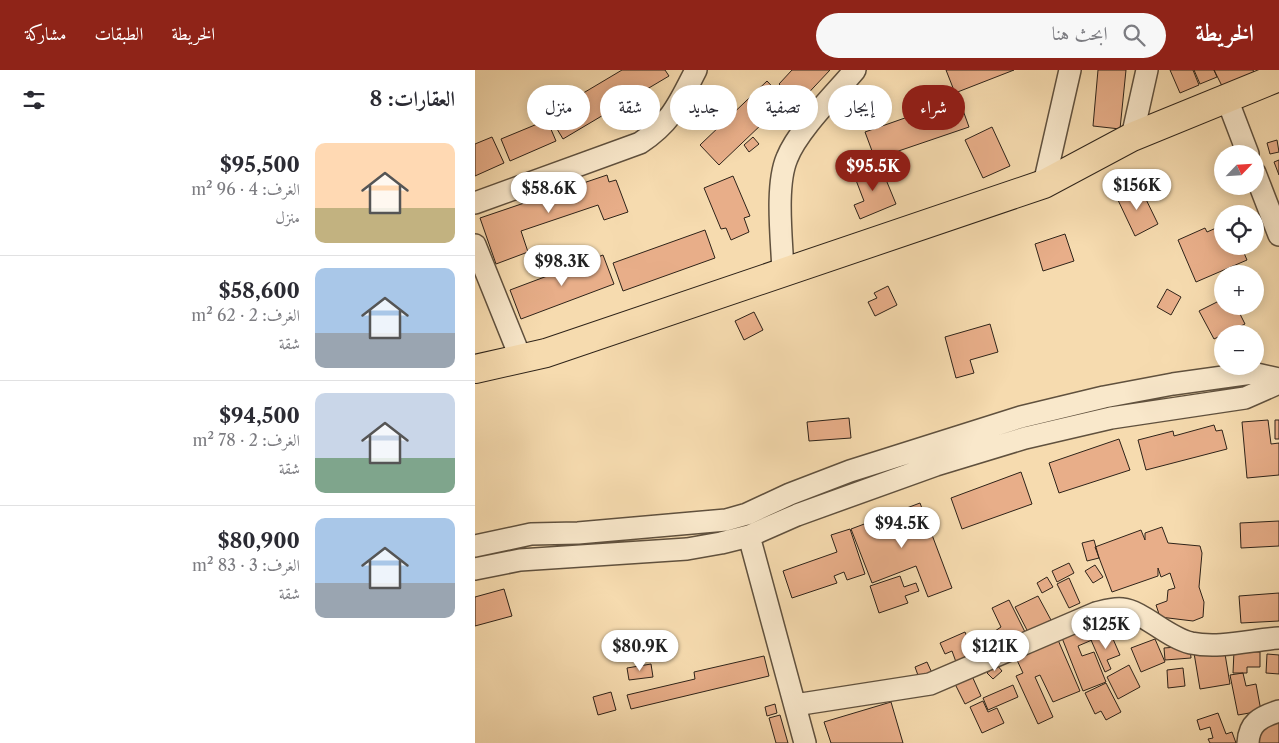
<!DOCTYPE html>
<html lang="ar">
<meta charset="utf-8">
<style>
body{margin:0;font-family:"Libre Caslon Text",Amiri,serif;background:#f7f7f7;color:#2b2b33;direction:rtl;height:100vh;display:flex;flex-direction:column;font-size:19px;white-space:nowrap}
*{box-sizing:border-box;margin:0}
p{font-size:16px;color:#7c7c81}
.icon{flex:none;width:28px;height:28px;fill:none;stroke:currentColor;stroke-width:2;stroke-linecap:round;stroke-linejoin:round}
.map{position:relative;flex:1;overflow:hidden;direction:ltr}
.sheet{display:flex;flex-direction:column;background:#fff;width:475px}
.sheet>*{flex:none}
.hud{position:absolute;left:15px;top:15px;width:475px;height:45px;direction:rtl;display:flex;gap:10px}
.needle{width:32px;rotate:65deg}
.fabs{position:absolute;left:739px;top:75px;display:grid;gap:10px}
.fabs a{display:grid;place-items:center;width:50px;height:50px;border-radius:50%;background:#fff;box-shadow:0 2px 12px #0003;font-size:25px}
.price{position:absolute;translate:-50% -42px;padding:0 11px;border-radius:18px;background:#fff;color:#222;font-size:16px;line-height:32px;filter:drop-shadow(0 1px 2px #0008)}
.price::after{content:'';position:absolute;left:50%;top:30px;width:15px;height:11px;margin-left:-8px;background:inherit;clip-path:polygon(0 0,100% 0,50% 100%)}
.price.current{background:#8f2418;color:#fff}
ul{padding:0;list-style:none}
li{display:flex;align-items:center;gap:15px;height:125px;padding:0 20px}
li+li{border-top:1px solid #e1e1e2}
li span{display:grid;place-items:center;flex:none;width:140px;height:100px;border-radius:10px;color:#555}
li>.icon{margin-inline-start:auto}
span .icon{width:60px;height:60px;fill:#fffc;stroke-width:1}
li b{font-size:21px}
h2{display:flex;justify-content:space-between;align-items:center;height:60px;padding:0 20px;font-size:21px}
.tag{padding:0 18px;border-radius:22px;background:#fff;box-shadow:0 2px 12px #0003;font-size:18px;line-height:45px}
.tag.current{background:#8f2418;color:#fff}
header{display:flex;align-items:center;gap:30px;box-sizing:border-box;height:70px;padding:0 25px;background:#8f2418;color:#fff}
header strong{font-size:24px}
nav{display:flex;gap:28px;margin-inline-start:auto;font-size:18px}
.search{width:350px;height:45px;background:#f7f7f7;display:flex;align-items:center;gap:12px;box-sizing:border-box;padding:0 18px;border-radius:28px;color:#7c7c81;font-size:19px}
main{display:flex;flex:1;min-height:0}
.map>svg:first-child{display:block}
.building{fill:#e8ae89;stroke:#2e2319}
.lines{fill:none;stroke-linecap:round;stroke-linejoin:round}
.minor-casing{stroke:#60513e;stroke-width:24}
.major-casing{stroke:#2e2319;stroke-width:30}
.minor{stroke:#f9e8cb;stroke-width:21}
.major{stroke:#f6dbaf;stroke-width:28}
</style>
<header>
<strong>الخريطة</strong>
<div class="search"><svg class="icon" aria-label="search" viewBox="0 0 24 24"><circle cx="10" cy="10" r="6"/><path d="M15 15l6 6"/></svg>ابحث هنا</div>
<nav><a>الخريطة</a><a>الطبقات</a><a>مشاركة</a></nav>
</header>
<main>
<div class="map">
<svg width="804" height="673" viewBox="0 0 804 673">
<rect width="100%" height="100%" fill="#f6dbaf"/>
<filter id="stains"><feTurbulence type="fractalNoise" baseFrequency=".004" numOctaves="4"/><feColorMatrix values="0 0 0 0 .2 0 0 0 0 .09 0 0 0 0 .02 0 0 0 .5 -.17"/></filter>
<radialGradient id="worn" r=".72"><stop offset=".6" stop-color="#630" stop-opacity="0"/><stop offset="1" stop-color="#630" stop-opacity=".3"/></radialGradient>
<path class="building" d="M 147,0 L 190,0 L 194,6 L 88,69 L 73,44 Z
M 317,0 L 355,0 L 324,33 L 304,14 Z
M 471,0 L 539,0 L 480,23 Z
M 623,0 L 651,0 L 645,59 L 618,56 Z
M 695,0 L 718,0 L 724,15 L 705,23 Z
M 719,0 L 739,0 L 742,7 L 725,14 Z
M 739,0 L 778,0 L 781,6 L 750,22 Z
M 292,11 L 311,31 L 244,95 L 225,75 Z
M 484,29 L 494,57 L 400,89 L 390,62 Z
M 72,50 L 81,71 L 35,91 L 26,69 Z
M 517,57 L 535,96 L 508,108 L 490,70 Z
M 17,67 L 29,93 L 0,106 L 0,74 Z
M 278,67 L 284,74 L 274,82 L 269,75 Z
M 802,70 L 804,82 L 795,84 L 792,73 Z
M 804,90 L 804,105 L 799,92 Z
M 405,95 L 421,134 L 385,149 L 379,135 L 389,131 L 379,105 Z
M 132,105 L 134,112 L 141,110 L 153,142 L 129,150 L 123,135 L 46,161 L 53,182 L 21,194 L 5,148 Z
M 258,106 L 275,146 L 269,148 L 274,162 L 256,170 L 251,158 L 246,159 L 229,118 Z
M 665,117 L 683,154 L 660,166 L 642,128 Z
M 748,155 L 748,176 L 766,176 L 772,190 L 721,212 L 703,170 L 730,158 L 732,162 Z
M 230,160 L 240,188 L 148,221 L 138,193 Z
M 590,164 L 599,191 L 568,201 L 560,174 Z
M 128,185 L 139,214 L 46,249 L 35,220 Z
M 413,216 L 422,235 L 400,246 L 393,232 L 402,228 L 399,223 Z
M 692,219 L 706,227 L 696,245 L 682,237 Z
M 748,229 L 748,236 L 761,236 L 770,254 L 739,269 L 724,241 Z
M 279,242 L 288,260 L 269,270 L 260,251 Z
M 515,254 L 523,282 L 495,290 L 499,303 L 481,308 L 470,267 Z
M 374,348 L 376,368 L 334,371 L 332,352 Z
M 793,350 L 796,374 L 804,373 L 804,405 L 772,408 L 767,352 Z
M 800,350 L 804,350 L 804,369 L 800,369 Z
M 739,355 L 741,361 L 747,360 L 752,379 L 671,400 L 663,370 L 698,361 L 699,366 Z
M 644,369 L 655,400 L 584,423 L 574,393 Z
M 546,402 L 557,434 L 487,459 L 476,428 Z
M 445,433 L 477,518 L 453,527 L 441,496 L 397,513 L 376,459 Z
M 804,451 L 804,476 L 766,478 L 765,453 Z
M 687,457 L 693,473 L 725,476 L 727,483 L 724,517 L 729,532 L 728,547 L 718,551 L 685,547 L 681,535 L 692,531 L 693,520 L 700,518 L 695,503 L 686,507 L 683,498 L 683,506 L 637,522 L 620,477 L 666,460 L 670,470 L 670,463 Z
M 375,459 L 390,504 L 372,510 L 369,502 L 359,506 L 362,513 L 317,528 L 308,501 L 362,482 L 356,465 Z
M 619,470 L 624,488 L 612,491 L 607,473 Z
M 594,493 L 599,503 L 582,512 L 577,501 Z
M 620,495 L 628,507 L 618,513 L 610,501 Z
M 425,506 L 429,517 L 441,513 L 444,521 L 430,526 L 433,533 L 404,543 L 395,516 Z
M 572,507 L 578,517 L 567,523 L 562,513 Z
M 594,508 L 605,533 L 594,538 L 582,514 Z
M 29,519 L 37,546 L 0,556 L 0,527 Z
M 804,523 L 804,551 L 766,553 L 764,526 Z
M 563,526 L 576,550 L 553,562 L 540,537 Z
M 534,530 L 550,562 L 527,576 L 520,561 L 526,557 L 517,538 Z
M 612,558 L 617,570 L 603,576 L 607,586 L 619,582 L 631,612 L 608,621 L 587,568 Z
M 490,562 L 499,584 L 481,592 L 477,581 L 470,584 L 465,573 Z
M 635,562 L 645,585 L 632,590 L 636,599 L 630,602 L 616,570 Z
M 680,569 L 690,592 L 666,602 L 656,578 Z
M 583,570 L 605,621 L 578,632 L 565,605 L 560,607 L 578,647 L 563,654 L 541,606 L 548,603 L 541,588 Z
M 715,576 L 716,588 L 690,590 L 689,578 Z
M 749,578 L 755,614 L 725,619 L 719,583 Z
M 759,581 L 785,582 L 785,597 L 772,597 L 772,603 L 758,603 Z
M 792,584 L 804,585 L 804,604 L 791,603 Z
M 289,586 L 294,606 L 156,639 L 152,625 L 220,609 L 219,602 Z
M 452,592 L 457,603 L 444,608 L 440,597 Z
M 176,594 L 178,607 L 154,610 L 152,598 Z
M 522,595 L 527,601 L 518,609 L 512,603 Z
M 654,595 L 665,617 L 643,629 L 632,607 Z
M 708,598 L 710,616 L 693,618 L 692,600 Z
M 768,603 L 771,616 L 781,614 L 786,641 L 763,645 L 755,605 Z
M 497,606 L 506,626 L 490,634 L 480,614 Z
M 631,613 L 646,642 L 631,650 L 626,641 L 620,644 L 610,623 Z
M 538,615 L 543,627 L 513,640 L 508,628 Z
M 136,622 L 141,640 L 123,645 L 118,627 Z
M 508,631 L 513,642 L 522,638 L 529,653 L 507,663 L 495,637 Z
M 416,632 L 428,673 L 356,673 L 349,652 Z
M 300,634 L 302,643 L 292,646 L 290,637 Z
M 743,643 L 751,664 L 757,662 L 761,673 L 735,673 L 733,669 L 738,668 L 735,657 L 725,660 L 722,650 Z
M 305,645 L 313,673 L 301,673 L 294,648 Z
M 804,651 L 804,673 L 780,673 L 776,664 Z"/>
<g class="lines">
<defs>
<path id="minor" d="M 752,29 L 773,84
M 657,67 L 672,0
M 780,103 L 804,165
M 569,114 L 595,0
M 0,133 L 165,73 C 197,52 204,33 221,0
M 0,175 L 46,289
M 308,202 C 307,171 300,116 312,88 C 323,60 360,24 380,0
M 274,466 L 330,673
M 0,476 L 56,464 L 103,463 L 251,450 L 272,444 L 315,424 L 375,401 L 546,347 L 629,327 L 698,314 L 777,303 L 804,309
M 0,499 L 45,490 L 212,479 L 246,473 L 274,466 L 322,445 L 461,395 L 550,368 L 636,348 L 770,328 L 804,313
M 320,635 L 455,614 L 621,543 C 629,541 638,538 647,539 C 668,541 691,567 716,573 C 744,579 776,570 804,568
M 773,673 C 774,653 785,647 804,641"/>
<path id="major" d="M 0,299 L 71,283 L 569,114 L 657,67 L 804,7"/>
</defs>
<use href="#minor" class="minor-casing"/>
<use href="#major" class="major-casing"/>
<use href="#minor" class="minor"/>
<use href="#major" class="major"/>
</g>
<rect width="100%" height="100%" filter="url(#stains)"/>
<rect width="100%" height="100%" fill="url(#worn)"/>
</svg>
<div class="fabs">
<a><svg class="needle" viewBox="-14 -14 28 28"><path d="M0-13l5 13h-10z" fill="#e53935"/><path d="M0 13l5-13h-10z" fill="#7c7c81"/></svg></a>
<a><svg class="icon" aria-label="locate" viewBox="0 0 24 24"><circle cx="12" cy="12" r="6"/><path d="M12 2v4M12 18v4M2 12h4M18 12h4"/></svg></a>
<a>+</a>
<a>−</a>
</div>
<b class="price current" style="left:398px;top:122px">$95.5K</b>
<b class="price" style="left:662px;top:141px">$156K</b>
<b class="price" style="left:74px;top:144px">$58.6K</b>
<b class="price" style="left:87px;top:217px">$98.3K</b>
<b class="price" style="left:427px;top:479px">$94.5K</b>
<b class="price" style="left:631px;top:580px">$125K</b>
<b class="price" style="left:165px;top:602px">$80.9K</b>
<b class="price" style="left:520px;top:602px">$121K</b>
<div class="hud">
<a class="tag current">شراء</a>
<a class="tag">إيجار</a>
<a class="tag">تصفية</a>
<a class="tag">جديد</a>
<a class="tag">شقة</a>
<a class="tag">منزل</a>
</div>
</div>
<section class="sheet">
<h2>العقارات: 8<svg class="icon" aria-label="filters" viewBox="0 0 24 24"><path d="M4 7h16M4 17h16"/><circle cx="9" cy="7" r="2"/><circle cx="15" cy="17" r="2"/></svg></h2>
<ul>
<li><span style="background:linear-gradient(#ffd9b3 65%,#c2b280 0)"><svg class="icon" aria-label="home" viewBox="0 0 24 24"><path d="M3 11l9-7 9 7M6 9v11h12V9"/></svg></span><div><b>$95,500</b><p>الغرف: 4 · 96 m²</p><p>منزل</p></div></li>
<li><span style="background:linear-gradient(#a9c7e8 65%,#9aa5b1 0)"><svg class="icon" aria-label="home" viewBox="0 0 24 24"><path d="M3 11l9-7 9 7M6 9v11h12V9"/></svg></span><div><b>$58,600</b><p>الغرف: 2 · 62 m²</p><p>شقة</p></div></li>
<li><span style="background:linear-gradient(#c9d6e8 65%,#7fa58c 0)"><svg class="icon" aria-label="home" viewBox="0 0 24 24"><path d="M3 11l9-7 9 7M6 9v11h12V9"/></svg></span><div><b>$94,500</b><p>الغرف: 2 · 78 m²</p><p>شقة</p></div></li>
<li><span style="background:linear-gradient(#a9c7e8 65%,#9aa5b1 0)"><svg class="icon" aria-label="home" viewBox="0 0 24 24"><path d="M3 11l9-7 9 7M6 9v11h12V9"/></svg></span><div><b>$80,900</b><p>الغرف: 3 · 83 m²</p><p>شقة</p></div></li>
</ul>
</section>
</main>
